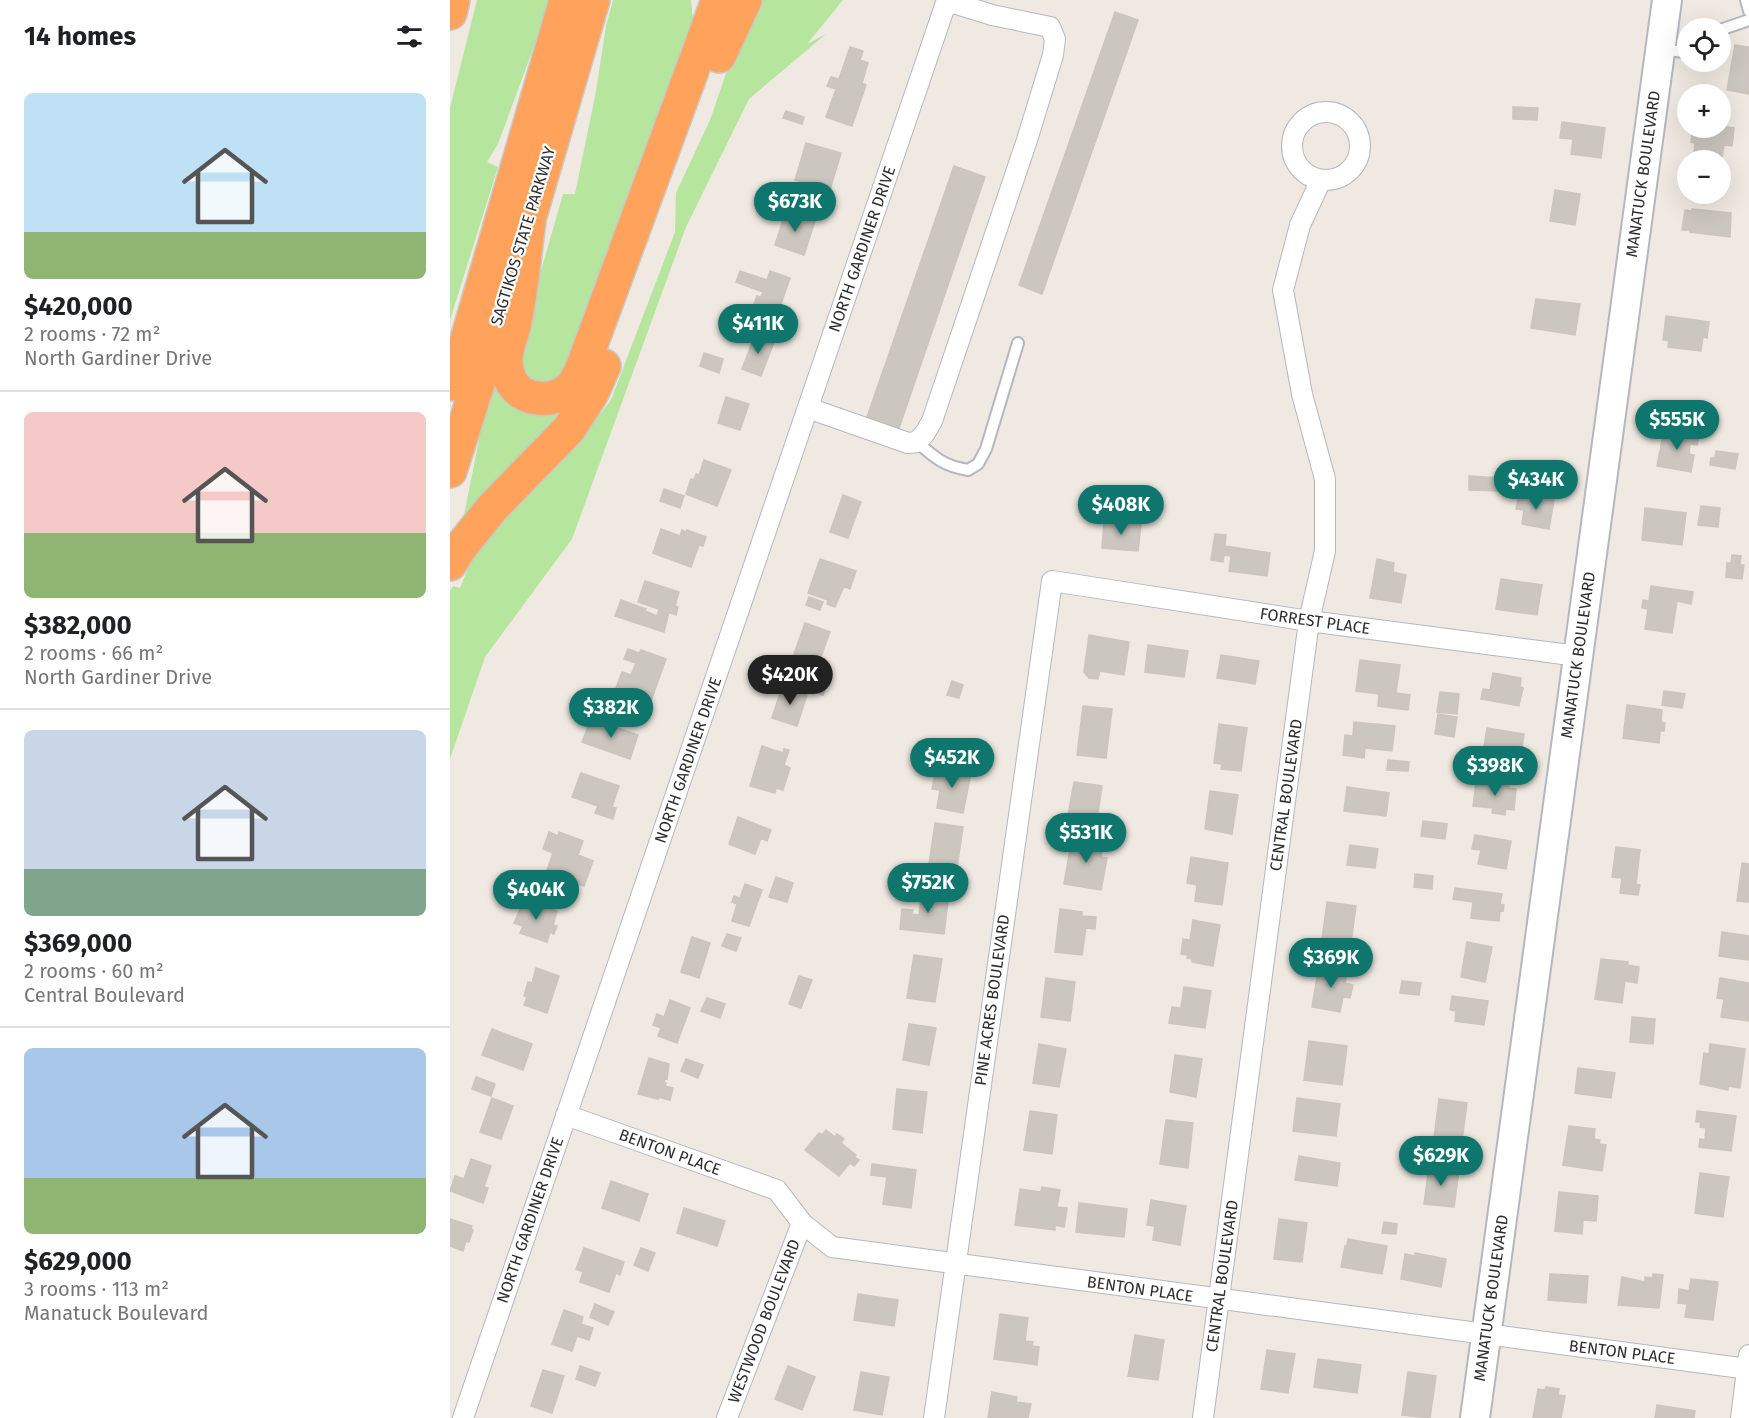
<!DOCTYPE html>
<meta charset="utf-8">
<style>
body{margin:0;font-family:"Fira Sans",sans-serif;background:#f2f2f2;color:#202124;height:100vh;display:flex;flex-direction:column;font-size:22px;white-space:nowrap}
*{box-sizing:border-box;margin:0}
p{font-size:20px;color:#757577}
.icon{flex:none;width:33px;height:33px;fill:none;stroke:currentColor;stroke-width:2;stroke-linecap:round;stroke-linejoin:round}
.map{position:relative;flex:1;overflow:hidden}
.details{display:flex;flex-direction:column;background:#fff;width:450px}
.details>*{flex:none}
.buttons{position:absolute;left:1227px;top:18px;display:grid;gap:12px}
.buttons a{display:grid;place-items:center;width:54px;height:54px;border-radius:50%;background:#fff;box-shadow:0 6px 24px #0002;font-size:30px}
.price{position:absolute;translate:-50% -51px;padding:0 14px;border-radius:21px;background:#0f766e;color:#fff;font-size:20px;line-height:39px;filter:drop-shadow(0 2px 3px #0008)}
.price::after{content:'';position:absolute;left:50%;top:36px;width:18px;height:14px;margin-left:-9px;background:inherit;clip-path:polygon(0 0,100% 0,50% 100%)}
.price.active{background:#222;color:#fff}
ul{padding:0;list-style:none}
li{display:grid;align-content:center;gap:12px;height:318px;padding:0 24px}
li+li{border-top:2px solid #e0e0e0}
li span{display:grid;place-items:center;height:186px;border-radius:9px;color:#555}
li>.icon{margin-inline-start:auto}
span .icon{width:108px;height:108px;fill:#fffc;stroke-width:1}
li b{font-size:26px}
h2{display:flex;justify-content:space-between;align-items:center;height:72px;padding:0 24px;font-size:26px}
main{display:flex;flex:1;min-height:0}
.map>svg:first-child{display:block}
.green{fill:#b6e59e}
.building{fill:#cbc7bf;stroke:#cbc5ba;stroke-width:1.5}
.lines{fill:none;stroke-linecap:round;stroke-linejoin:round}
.lane-casing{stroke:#b4b7c1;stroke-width:14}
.street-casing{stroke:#b4b7c1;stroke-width:22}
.secondary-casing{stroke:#b4b7c1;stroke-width:32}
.highway-casing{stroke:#c9c9c9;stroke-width:36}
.lane{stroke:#fff;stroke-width:10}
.street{stroke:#fff;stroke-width:20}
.secondary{stroke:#fff;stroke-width:28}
.highway{stroke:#ffa35c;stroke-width:33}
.labels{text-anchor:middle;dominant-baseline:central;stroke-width:4.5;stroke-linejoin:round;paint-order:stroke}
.street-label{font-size:16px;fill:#2e2e2e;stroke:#fff}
</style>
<main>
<section class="details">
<h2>14 homes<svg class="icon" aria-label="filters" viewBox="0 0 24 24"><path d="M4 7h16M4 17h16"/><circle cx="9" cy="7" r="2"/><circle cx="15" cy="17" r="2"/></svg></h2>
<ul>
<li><span style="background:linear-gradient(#bfe0f5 75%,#8fb573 0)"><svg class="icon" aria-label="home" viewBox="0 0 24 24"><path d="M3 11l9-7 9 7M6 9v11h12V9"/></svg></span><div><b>$420,000</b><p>2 rooms · 72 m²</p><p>North Gardiner Drive</p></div></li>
<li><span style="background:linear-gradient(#f6c9c9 65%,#8fb573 0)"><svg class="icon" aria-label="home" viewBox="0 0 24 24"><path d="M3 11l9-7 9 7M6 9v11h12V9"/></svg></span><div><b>$382,000</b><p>2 rooms · 66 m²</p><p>North Gardiner Drive</p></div></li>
<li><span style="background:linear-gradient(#c9d6e8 75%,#7fa58c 0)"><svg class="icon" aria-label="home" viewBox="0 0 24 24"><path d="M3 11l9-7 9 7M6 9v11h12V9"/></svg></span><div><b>$369,000</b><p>2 rooms · 60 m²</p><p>Central Boulevard</p></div></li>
<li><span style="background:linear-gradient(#a9c7e8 70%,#8fb573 0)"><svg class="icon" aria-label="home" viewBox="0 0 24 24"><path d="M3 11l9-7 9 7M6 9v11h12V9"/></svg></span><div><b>$629,000</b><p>3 rooms · 113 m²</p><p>Manatuck Boulevard</p></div></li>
</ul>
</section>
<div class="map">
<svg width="1299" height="1418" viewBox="0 0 1299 1418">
<rect width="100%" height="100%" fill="#efe9e1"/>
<path class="green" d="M 27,0 L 101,0 L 48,144 L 37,162 L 48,167 L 0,320 L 0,108 Z
M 163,0 L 241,0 L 244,29 L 122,372 L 87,392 L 66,363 L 67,355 L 113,194 L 125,194 L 146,91 L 156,26 Z
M 306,0 L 393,0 L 357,44 L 376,34 L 299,99 L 236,227 L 122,539 L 35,657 L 0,759 L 0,591 L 3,586 L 10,588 L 27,547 L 71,496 L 117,456 L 161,400 L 225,232 L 226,193 L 260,120 L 292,27 Z
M 45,376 L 128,395 L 9,540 L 31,430 Z"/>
<path class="building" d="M 665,12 L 688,20 L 592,294 L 569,285 Z
M 1285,45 L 1299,47 L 1299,94 L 1277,90 Z
M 400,47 L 413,51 L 410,60 L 418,63 L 412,83 L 416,85 L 402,126 L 376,117 L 386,89 L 377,86 L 381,77 L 389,79 Z
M 1063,107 L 1088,108 L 1087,120 L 1063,119 Z
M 336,111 L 354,117 L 352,124 L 333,118 Z
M 1112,122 L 1155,128 L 1151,158 L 1121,154 L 1123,139 L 1110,138 Z
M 1270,126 L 1284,128 L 1282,146 L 1274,145 L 1272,157 L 1244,152 L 1245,143 L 1241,142 L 1242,133 L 1246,134 L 1247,128 L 1270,128 Z
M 356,143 L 391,153 L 380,190 L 345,180 Z
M 504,166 L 535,177 L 448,431 L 416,420 Z
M 1105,190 L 1130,194 L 1125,225 L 1100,221 Z
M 1242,209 L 1281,213 L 1280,237 L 1240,232 L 1240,230 L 1232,230 L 1235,210 L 1242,211 Z
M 336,211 L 365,221 L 354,255 L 325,245 Z
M 290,271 L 317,280 L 320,271 L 340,278 L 328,313 L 304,304 L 307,296 L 311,297 L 313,292 L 286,282 Z
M 1086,299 L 1130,304 L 1125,335 L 1081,328 Z
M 1216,316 L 1259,322 L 1257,338 L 1253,337 L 1251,351 L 1218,347 L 1219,341 L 1213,340 Z
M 305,335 L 324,342 L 311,376 L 292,369 Z
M 254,353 L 273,359 L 269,373 L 250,366 Z
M 276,397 L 299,404 L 290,430 L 268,423 Z
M 1214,430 L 1249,436 L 1247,445 L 1240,444 L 1239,454 L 1244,455 L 1241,472 L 1207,466 Z
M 1266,451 L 1288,454 L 1285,469 L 1260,465 L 1261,458 L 1265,458 Z
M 254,460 L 281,470 L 267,506 L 236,494 L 241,479 L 244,480 L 246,474 L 249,475 Z
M 1019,476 L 1050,478 L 1050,491 L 1019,490 Z
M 214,489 L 234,496 L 230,508 L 210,501 Z
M 1069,494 L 1104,500 L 1099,529 L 1072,524 L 1074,510 L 1066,509 Z
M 393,495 L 411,502 L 398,538 L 380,532 Z
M 1251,506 L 1270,508 L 1268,527 L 1248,525 Z
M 1195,508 L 1236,513 L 1232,545 L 1192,540 Z
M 654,522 L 691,525 L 688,551 L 652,548 Z
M 211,529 L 230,536 L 232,530 L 236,532 L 237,530 L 256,537 L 253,546 L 249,545 L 241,567 L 203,553 Z
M 765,534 L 776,535 L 775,546 L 820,553 L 817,576 L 779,571 L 781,556 L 774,555 L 773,562 L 761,560 Z
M 1282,555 L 1291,556 L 1290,565 L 1294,565 L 1292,579 L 1276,577 L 1277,563 L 1281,563 Z
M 370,559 L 406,571 L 400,589 L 394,586 L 385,607 L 377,604 L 378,600 L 358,593 Z
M 927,559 L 944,563 L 943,572 L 956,575 L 951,603 L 920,598 Z
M 1051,579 L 1092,585 L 1087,615 L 1046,609 Z
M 195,581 L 229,592 L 225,606 L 228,607 L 226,615 L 219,612 L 214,632 L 165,616 L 171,600 L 196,609 L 195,611 L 207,616 L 209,609 L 188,602 Z
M 1201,586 L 1243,592 L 1241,604 L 1227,601 L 1222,633 L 1195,629 L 1198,609 L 1192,608 L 1193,600 L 1199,601 Z
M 359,597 L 373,602 L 370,610 L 356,605 Z
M 355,623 L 380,632 L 369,662 L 344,654 Z
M 639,635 L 679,642 L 674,675 L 650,671 L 648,679 L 639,678 L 634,672 Z
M 698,645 L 738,651 L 734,677 L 695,672 Z
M 178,649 L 189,653 L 191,650 L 216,659 L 201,701 L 166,688 L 172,672 L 181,675 L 186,663 L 174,659 Z
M 771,655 L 809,661 L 805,684 L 767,678 Z
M 910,660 L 950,665 L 946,693 L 960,695 L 958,710 L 928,706 L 929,694 L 906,691 Z
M 1043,673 L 1071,678 L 1070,687 L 1073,688 L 1069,706 L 1031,699 L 1033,689 L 1040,690 Z
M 361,681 L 376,686 L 373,695 L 358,690 Z
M 502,681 L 513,685 L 509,698 L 497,695 Z
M 332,687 L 357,695 L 347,726 L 322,718 Z
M 1214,691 L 1235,694 L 1232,708 L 1212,705 Z
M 990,692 L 1009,694 L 1007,714 L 987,712 Z
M 1177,705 L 1212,710 L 1211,722 L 1215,723 L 1214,731 L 1210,731 L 1209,743 L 1173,738 Z
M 633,706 L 662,709 L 656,758 L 627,755 Z
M 988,714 L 1007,717 L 1004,737 L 985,734 Z
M 140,722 L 149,725 L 150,722 L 188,735 L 180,759 L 132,742 Z
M 904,722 L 945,726 L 942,751 L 915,748 L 914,758 L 893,755 L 895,735 L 903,736 Z
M 769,724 L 797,728 L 791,771 L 771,769 L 772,764 L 764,763 Z
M 1037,728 L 1074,734 L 1070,761 L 1056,759 L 1056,763 L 1032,759 Z
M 312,746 L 333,753 L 334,749 L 339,750 L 334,765 L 340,768 L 333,790 L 326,788 L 325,793 L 300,786 Z
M 938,760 L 959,762 L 958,771 L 937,770 Z
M 492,768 L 521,773 L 513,813 L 487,808 L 490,790 L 482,789 L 486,770 L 492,771 Z
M 131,773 L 169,786 L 162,807 L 166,808 L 163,819 L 145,813 L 148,806 L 122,797 Z
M 624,782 L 652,786 L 646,826 L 617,821 Z
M 1026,782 L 1059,786 L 1058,788 L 1066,789 L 1064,810 L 1056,809 L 1055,815 L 1042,813 L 1043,808 L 1023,806 Z
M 897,787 L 939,793 L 936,816 L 894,811 Z
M 760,791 L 788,795 L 782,834 L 755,829 Z
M 288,817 L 321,830 L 317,841 L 311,838 L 305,854 L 279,844 Z
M 973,821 L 997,824 L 995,839 L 971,836 Z
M 485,823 L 513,827 L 507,868 L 479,864 Z
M 99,832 L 108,836 L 109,832 L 133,841 L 128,855 L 143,861 L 134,886 L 96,873 L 103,853 L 93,849 Z
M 1025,835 L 1061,841 L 1056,869 L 1028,864 L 1031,850 L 1022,849 Z
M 622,837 L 653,843 L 651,857 L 657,858 L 651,890 L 614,884 Z
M 900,845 L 928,849 L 925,868 L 897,865 Z
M 1166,847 L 1190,850 L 1186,884 L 1190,885 L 1188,895 L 1170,893 L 1172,878 L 1162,877 Z
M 741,857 L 778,863 L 772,905 L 745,901 L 747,885 L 737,883 Z
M 1292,863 L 1299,864 L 1299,902 L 1287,901 Z
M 965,874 L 983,876 L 982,889 L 964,887 Z
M 326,877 L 343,883 L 337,902 L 319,897 Z
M 69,880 L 87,886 L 82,898 L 65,891 Z
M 295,884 L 312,890 L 299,926 L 282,921 L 287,904 L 282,902 L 284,896 L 290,898 Z
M 1005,888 L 1052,894 L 1050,904 L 1054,905 L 1053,911 L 1050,910 L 1049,921 L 1021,918 L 1023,902 L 1003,899 Z
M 472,890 L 499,893 L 494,934 L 450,929 L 452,909 L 463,910 L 462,914 L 469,915 Z
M 74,900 L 107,911 L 103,925 L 107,926 L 104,934 L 100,932 L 97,942 L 70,933 L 73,926 L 64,923 Z
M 877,902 L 906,906 L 901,943 L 872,939 Z
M 610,909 L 632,912 L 632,916 L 646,917 L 645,929 L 636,928 L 632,955 L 605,952 Z
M 743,920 L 770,925 L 763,966 L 742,962 L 742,959 L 737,958 L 738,955 L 731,954 L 733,939 L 740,940 Z
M 1272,932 L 1299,936 L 1299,960 L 1269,956 Z
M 277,934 L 291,938 L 286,951 L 272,946 Z
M 242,937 L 260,943 L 249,978 L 231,972 Z
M 1017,942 L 1042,947 L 1035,982 L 1011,977 Z
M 464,955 L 492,959 L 485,1002 L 457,998 Z
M 1151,959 L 1178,962 L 1177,965 L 1189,967 L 1187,983 L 1175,981 L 1172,1003 L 1145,999 Z
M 869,965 L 890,969 L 889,972 L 897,974 L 895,983 L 903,985 L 900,998 L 893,997 L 890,1012 L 862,1007 Z
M 86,968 L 109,976 L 97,1013 L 74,1005 L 77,997 L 74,996 L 78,982 L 82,983 Z
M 349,976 L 362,980 L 351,1008 L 339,1004 Z
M 596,978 L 625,982 L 620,1021 L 591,1017 Z
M 1270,978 L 1299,983 L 1299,1021 L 1271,1017 L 1274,999 L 1267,998 Z
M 952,981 L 971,983 L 969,995 L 950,993 Z
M 734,987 L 761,991 L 755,1028 L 719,1023 L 722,1007 L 731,1008 Z
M 1002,996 L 1038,1001 L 1034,1025 L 1005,1021 L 1006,1011 L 1000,1010 Z
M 257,998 L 275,1004 L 270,1018 L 251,1011 Z
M 220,1000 L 240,1008 L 227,1043 L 208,1036 L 211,1028 L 203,1025 L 207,1014 L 214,1017 Z
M 1182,1017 L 1205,1019 L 1203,1044 L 1180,1042 Z
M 459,1024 L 486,1028 L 479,1065 L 453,1060 Z
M 42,1029 L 82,1044 L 73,1070 L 32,1055 Z
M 859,1041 L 897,1046 L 892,1085 L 854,1080 Z
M 589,1044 L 616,1049 L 609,1087 L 583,1083 Z
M 1260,1044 L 1295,1049 L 1290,1088 L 1278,1086 L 1278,1090 L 1250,1084 L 1254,1053 L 1259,1054 Z
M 725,1055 L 752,1059 L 746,1097 L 720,1092 Z
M 199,1058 L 219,1064 L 217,1079 L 215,1078 L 214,1082 L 216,1083 L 215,1086 L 223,1088 L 220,1100 L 208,1097 L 208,1099 L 188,1094 Z
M 236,1059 L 253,1065 L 248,1078 L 231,1071 Z
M 1128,1068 L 1165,1073 L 1161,1098 L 1125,1093 Z
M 26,1077 L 45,1084 L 41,1096 L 22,1089 Z
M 447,1089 L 477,1092 L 472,1133 L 443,1129 Z
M 42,1098 L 63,1106 L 51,1139 L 30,1132 Z
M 847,1098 L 890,1104 L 886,1136 L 843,1131 Z
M 989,1099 L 1017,1103 L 1012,1141 L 984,1137 Z
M 580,1111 L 607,1115 L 602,1154 L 574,1150 Z
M 1247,1111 L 1286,1116 L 1281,1151 L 1249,1147 L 1250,1139 L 1255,1140 L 1256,1128 L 1250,1127 L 1251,1122 L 1246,1122 Z
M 716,1120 L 743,1123 L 738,1168 L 710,1164 Z
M 1119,1126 L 1145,1129 L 1144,1139 L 1150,1140 L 1149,1144 L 1156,1145 L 1152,1171 L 1113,1165 Z
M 376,1130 L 385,1137 L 387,1134 L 394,1139 L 391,1143 L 406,1155 L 404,1157 L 409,1160 L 404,1166 L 400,1163 L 389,1176 L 355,1150 L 369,1133 L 372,1135 Z
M 849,1156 L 890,1163 L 887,1186 L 845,1180 Z
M 21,1159 L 41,1166 L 34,1187 L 38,1188 L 33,1203 L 0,1191 L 5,1176 L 14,1179 Z
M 422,1164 L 466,1170 L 461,1208 L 433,1204 L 437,1177 L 421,1175 Z
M 979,1166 L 1009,1170 L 1004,1207 L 974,1204 Z
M 1250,1173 L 1279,1177 L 1273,1217 L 1245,1213 Z
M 161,1181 L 198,1194 L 189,1221 L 152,1208 Z
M 592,1187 L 610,1190 L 607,1207 L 617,1208 L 614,1227 L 605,1225 L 605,1230 L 565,1225 L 570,1189 L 591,1192 Z
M 1109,1192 L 1148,1196 L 1146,1221 L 1133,1220 L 1132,1234 L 1105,1231 Z
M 701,1200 L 736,1206 L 730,1245 L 703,1240 L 705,1226 L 697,1225 Z
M 629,1203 L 677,1209 L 674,1237 L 626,1232 Z
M 234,1208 L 275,1221 L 267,1246 L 227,1233 Z
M 0,1219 L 22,1226 L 21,1229 L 23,1230 L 19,1242 L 16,1241 L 13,1251 L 0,1246 Z
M 829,1219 L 857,1223 L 852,1262 L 824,1259 Z
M 934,1222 L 947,1224 L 946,1234 L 932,1233 Z
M 898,1239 L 937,1246 L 932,1274 L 891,1267 L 895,1246 L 897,1246 Z
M 134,1248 L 174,1262 L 170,1275 L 166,1273 L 159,1292 L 130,1282 L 133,1272 L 126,1269 Z
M 191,1248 L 205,1253 L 198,1271 L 184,1265 Z
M 965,1253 L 996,1259 L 991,1287 L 951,1279 L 955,1254 L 965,1256 Z
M 1100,1274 L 1138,1276 L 1136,1303 L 1098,1300 Z
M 1203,1274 L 1213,1275 L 1209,1308 L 1168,1305 L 1172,1277 L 1195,1282 L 1195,1277 L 1203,1278 Z
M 1241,1279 L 1268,1282 L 1263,1320 L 1235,1317 L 1237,1304 L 1228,1303 L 1229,1289 L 1239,1291 Z
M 408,1294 L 448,1300 L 444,1326 L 404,1320 Z
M 145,1304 L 164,1312 L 158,1325 L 140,1317 Z
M 114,1310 L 133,1317 L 131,1324 L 143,1328 L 139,1340 L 127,1336 L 122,1351 L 102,1344 Z
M 550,1314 L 578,1318 L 575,1341 L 583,1342 L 582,1346 L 589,1347 L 587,1365 L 544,1359 Z
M 685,1335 L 714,1340 L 708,1380 L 678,1376 Z
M 817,1350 L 845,1354 L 838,1393 L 811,1389 Z
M 868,1359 L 911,1365 L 907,1393 L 864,1387 Z
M 130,1366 L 150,1373 L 145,1386 L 126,1379 Z
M 338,1366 L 365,1377 L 352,1410 L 325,1399 Z
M 93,1370 L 114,1376 L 102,1413 L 81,1406 Z
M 411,1372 L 439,1377 L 432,1415 L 404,1410 Z
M 958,1372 L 986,1376 L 980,1418 L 952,1415 Z
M 1096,1387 L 1109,1389 L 1108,1395 L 1115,1396 L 1111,1418 L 1083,1418 L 1088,1389 L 1095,1390 Z
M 542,1392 L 567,1397 L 566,1402 L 581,1404 L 578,1418 L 538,1418 Z
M 1207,1405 L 1245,1411 L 1244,1418 L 1205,1418 Z"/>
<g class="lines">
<defs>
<path id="lane" d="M 1296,0 L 1299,11
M 1270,30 L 1299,20
M 1210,49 L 1234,52 L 1238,50
M 467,442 C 485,458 494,466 518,470 L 528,464 L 536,449 L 568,343"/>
<path id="street" d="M842 146a34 34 0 1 1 68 0a34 34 0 1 1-68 0Z
M 358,408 L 458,443 L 467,442 L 475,433 L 482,421 L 577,140 L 603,55 L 605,39 L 600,27 L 542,15 L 497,1
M 116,1115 L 327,1190 L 352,1223 L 382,1247 L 1299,1369
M 13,1418 L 497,0
M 277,1418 L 352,1223
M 484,1418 L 602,581 L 859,621 L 1128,656
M 753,1418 L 859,621 L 875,551 L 875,479 L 852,394 L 833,290 L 850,225 L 871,180
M 1291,1418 L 1299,1355"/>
<path id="secondary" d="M 1025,1418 L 1217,0"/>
<path id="highway" d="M 0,13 L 3,0
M 269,56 L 295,0
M 79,221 C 74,256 72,292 64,326 C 61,338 56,349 56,361 C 56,367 58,374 60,379 C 71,403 106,404 122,386 C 127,380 130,373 133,366 L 268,0
M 72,243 L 143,0
M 4,384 L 116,0
M 0,471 L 47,324
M 0,564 L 10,548 L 43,507 L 119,429 L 142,393 L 154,366"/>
</defs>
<use href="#lane" class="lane-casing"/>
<use href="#street" class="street-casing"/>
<use href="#secondary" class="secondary-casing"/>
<use href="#highway" class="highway-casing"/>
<use href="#lane" class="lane"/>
<use href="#street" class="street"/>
<use href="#secondary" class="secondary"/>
<use href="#highway" class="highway"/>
</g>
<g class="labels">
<g class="street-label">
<text transform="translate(1193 174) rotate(-82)">MANATUCK BOULEVARD</text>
<text transform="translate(73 236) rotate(-73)">SAGTIKOS STATE PARKWAY</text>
<text transform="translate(412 249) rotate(-71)">NORTH GARDINER DRIVE</text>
<text transform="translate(865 621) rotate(8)">FORREST PLACE</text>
<text transform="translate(1128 655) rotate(-82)">MANATUCK BOULEVARD</text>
<text transform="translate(238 760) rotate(-71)">NORTH GARDINER DRIVE</text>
<text transform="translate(836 795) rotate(-82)">CENTRAL BOULEVARD</text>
<text transform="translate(542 1000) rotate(-82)">PINE ACRES BOULEVARD</text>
<text transform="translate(220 1152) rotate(20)">BENTON PLACE</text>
<text transform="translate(80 1220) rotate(-71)">NORTH GARDINER DRIVE</text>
<text transform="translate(772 1276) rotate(-82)">CENTRAL BOULEVARD</text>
<text transform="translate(690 1289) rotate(8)">BENTON PLACE</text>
<text transform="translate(1041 1298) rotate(-82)">MANATUCK BOULEVARD</text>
<text transform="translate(314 1321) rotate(-69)">WESTWOOD BOULEVARD</text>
<text transform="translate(1172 1352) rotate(7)">BENTON PLACE</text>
</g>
</g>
</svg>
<div class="buttons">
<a><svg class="icon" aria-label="locate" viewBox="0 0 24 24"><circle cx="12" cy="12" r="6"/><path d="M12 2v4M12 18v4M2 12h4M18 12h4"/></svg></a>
<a>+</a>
<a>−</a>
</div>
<b class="price" style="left:345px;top:233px">$673K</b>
<b class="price" style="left:308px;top:355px">$411K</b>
<b class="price" style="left:1227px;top:451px">$555K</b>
<b class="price" style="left:1086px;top:511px">$434K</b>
<b class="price" style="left:671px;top:536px">$408K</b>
<b class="price active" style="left:340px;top:706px">$420K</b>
<b class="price" style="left:161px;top:739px">$382K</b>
<b class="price" style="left:502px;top:789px">$452K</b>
<b class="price" style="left:1045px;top:797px">$398K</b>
<b class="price" style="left:636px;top:864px">$531K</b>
<b class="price" style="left:478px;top:914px">$752K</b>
<b class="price" style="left:86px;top:921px">$404K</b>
<b class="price" style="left:881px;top:989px">$369K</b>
<b class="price" style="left:991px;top:1187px">$629K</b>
</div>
</main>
